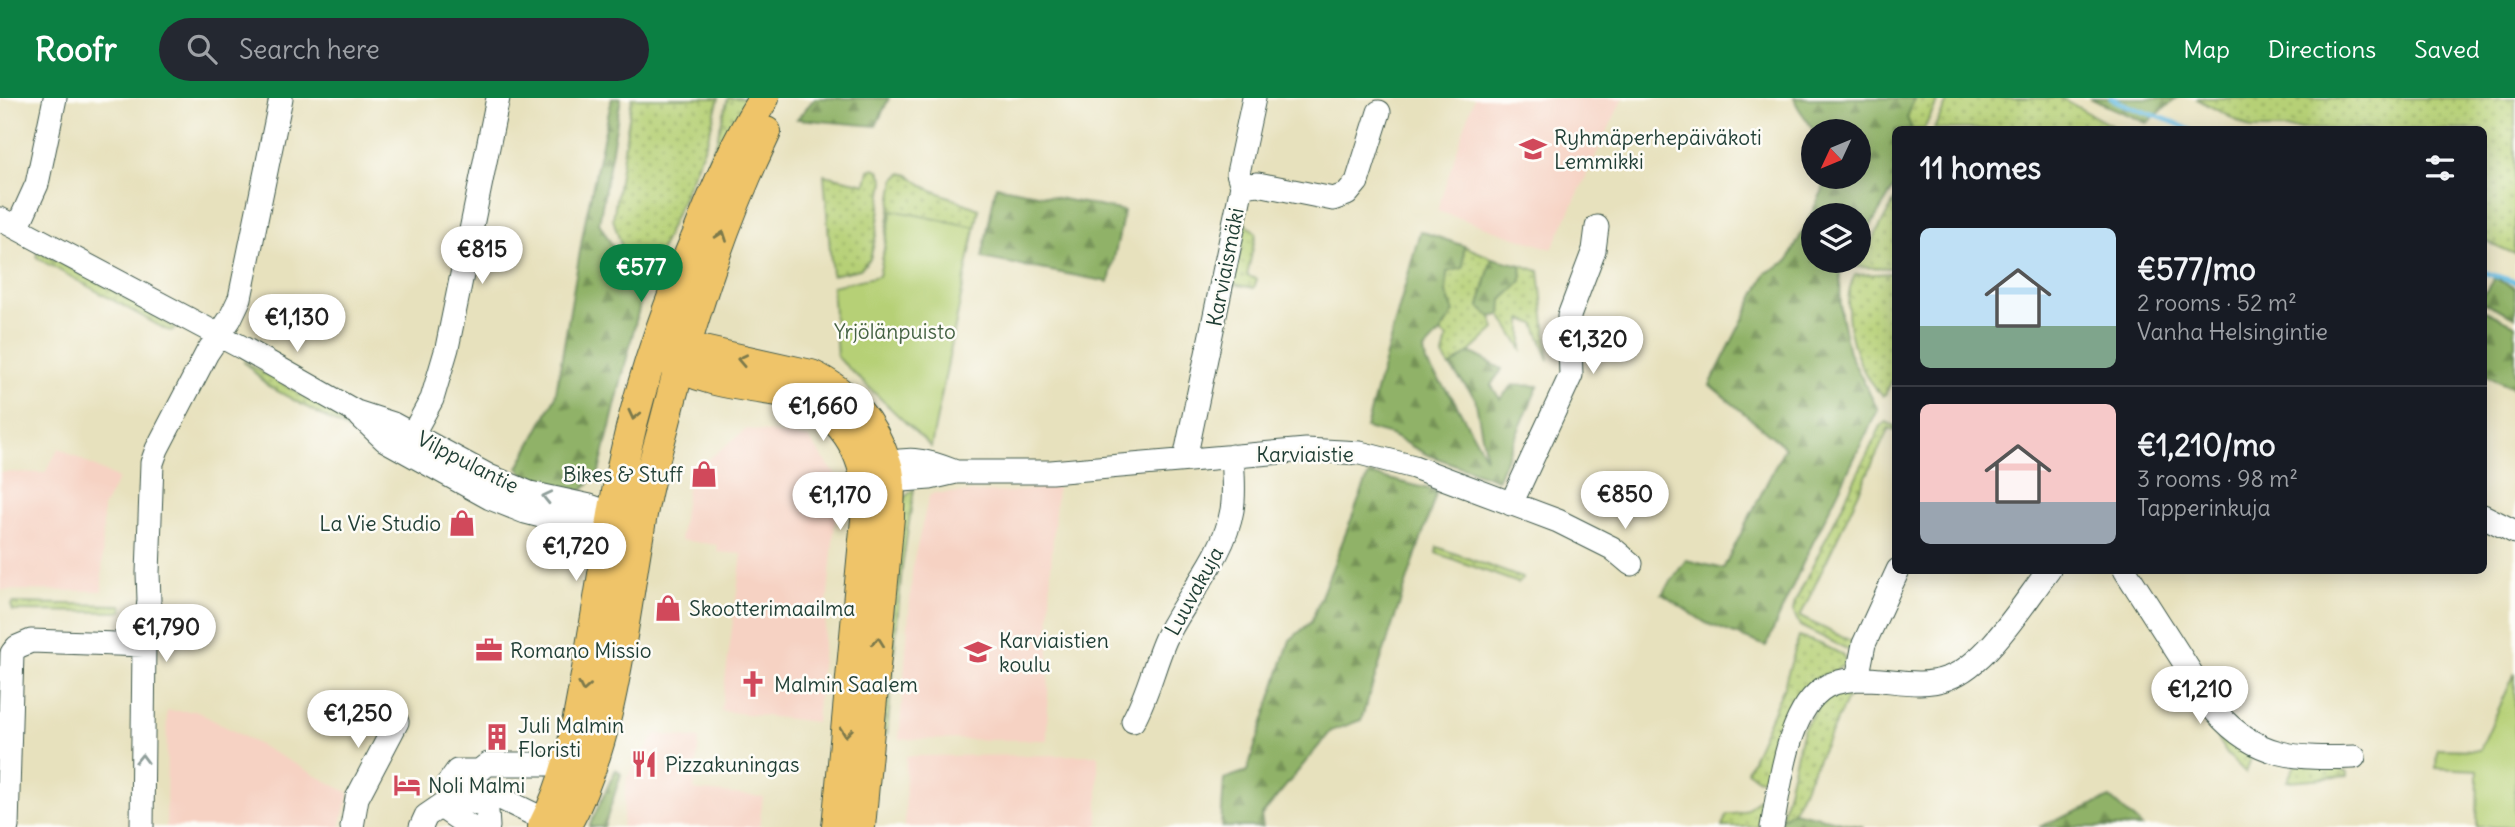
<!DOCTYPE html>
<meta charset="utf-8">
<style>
body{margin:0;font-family:Delius,sans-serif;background:#242831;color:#f1f3f6;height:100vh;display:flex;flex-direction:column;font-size:26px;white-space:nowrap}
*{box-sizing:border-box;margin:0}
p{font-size:23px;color:#9ea1a6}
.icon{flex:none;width:38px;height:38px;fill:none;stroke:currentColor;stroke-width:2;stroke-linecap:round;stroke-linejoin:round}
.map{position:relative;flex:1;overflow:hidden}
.sheet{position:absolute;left:1892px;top:28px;width:595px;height:448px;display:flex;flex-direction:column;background:#171b24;border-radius:10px;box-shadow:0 4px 18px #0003}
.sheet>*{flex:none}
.needle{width:46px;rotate:226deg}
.tools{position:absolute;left:1801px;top:21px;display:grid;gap:14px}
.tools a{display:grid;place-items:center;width:70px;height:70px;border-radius:50%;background:#171b24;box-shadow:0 4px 18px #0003;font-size:35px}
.price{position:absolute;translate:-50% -60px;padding:0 16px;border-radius:24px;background:#fff;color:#222;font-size:23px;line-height:46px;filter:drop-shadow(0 2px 4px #0008)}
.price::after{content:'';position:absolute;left:50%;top:42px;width:21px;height:16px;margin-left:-10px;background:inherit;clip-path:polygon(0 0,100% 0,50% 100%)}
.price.current{background:#0b8043;color:#fff}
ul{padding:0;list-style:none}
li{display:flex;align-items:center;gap:21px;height:175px;padding:0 28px}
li+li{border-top:2px solid #363941}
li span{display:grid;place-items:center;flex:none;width:196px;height:140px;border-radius:10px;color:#555}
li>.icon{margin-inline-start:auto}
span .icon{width:84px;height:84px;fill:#fffc;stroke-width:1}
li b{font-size:30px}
h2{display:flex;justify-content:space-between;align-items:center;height:84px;padding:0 28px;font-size:30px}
header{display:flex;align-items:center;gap:42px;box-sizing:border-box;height:98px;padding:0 35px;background:#0b8043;color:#fff}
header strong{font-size:33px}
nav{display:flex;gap:38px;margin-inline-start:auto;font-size:24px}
.search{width:490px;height:63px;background:#242831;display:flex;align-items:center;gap:18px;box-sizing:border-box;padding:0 24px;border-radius:38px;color:#9ea1a6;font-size:26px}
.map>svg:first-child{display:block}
.built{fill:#f6d2c3}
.grass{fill:url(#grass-dots);stroke:#6a8655;stroke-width:2}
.forest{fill:url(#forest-firs);stroke:#58784e;stroke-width:2}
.park{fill:#b6d076;stroke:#6a8655;stroke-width:2}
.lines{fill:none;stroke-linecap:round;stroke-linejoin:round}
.stream{stroke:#66bce3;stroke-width:5}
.minor-casing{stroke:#3d5649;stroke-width:25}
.major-casing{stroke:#3d5649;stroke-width:32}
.minor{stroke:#fff;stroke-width:23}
.major{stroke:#efc469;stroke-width:30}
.oneway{stroke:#7d7a4c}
.oneway2{stroke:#8f9e9a}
.labels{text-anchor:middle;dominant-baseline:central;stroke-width:5;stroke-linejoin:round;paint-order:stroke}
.poi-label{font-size:21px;fill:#1f3d34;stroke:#fdfcf7;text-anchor:start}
.street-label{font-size:21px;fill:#1f3d34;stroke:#fdfcf7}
.park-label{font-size:21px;fill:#456244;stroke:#fdfcf7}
</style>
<header>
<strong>Roofr</strong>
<div class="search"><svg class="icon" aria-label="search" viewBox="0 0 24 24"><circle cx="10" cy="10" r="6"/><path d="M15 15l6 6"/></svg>Search here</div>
<nav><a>Map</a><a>Directions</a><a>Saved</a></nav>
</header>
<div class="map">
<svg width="2515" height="729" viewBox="0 0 2515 729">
<defs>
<pattern id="grass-dots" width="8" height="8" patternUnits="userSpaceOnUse" patternTransform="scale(1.75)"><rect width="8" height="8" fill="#b6d076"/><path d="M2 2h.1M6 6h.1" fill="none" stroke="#93aa62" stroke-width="1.8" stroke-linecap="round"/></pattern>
<pattern id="forest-firs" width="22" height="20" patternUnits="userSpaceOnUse" patternTransform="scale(1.75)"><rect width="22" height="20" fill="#90b267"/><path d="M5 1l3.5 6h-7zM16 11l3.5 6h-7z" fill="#759256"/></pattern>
</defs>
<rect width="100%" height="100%" fill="#fdfcf7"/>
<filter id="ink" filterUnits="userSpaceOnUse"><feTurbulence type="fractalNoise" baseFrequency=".0143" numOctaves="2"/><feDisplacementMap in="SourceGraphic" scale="14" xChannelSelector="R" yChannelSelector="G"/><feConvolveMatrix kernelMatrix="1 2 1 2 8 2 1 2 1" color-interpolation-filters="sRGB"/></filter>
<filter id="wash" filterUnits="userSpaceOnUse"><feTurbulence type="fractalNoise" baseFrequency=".00686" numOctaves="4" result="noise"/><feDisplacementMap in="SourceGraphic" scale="28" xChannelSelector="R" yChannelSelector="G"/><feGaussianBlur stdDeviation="1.57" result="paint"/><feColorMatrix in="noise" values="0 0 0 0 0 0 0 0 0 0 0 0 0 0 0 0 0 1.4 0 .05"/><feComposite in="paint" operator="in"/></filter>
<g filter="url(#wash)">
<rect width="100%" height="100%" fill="#e7e1bd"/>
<path class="built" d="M 1474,0 L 1623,0 L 1552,151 L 1437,113 Z
M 747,331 L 808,340 L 839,381 L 816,624 L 721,613 L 742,456 L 717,454 L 718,447 L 680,442 L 689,376 Z
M 59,350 L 118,381 L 103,410 L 102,493 L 0,492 L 0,374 L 45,375 Z
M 1057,389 L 1051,468 L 1047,642 L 899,641 L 913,465 L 929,398 L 934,395 L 1009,394 Z
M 167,613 L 196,613 L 349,695 L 340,729 L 166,729 Z
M 656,636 L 699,641 L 694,692 L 763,699 L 759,729 L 622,729 L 627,680 Z
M 1098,657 L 1098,729 L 905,729 L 906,658 Z"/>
<path class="grass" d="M 632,0 L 719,0 L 707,43 L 648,181 L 645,182 L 622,150 L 613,121 Z
M 728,0 L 759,0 L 714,66 L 708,62 L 716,45 Z
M 1914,0 L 1939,0 L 1924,31 L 1912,31 L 1907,20 Z
M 1949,0 L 2061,0 L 2117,31 L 1934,31 Z
M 2199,0 L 2515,0 L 2515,156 L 2483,142 L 2483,32 L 2252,31 L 2197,1 Z
M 874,70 L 879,72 L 884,82 L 876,137 L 870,161 L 860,171 L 832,177 L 824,77 L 866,86 L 869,72 Z
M 902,75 L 909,77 L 927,90 L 979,111 L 971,151 L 881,170 L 894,86 L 895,82 Z
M 1895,102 L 1895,170 L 1857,169 Z
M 1246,125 L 1256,135 L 1247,178 L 1257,181 L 1254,190 L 1233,186 Z
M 1464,148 L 1492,160 L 1479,208 L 1491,219 L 1495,231 L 1470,254 L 1450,269 L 1443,258 L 1447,240 L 1440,235 L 1453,214 L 1446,195 L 1447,174 L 1463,169 Z
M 37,153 L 104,187 L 175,230 L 173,233 L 167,232 L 37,160 Z
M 1521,167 L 1539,173 L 1549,262 L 1535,226 L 1522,221 L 1522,252 L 1501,217 L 1501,203 L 1522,183 Z
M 1895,175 L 1895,276 L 1885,297 L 1883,298 C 1856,277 1837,208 1855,177 Z
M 243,263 L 379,342 L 374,346 L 268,288 Z
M 1886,324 L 1895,328 L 1895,333 L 1889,330 L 1800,519 L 1855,545 L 1855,555 L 1800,528 L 1793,513 L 1795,504 L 1881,328 Z
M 914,391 L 902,469 L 887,637 L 882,640 L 901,403 Z
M 1437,449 L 1522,480 L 1521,483 L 1518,485 L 1436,455 Z
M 14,505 L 121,507 L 123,512 L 120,514 L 13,513 L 11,507 Z
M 1799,539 L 1821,546 L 1843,557 L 1846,564 C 1839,574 1824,575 1813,582 C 1783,603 1777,647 1769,680 L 1766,682 L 1757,680 L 1747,673 L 1783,591 Z
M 1862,590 L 1863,598 L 1851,593 L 1793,713 L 1781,721 L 1803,631 L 1825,598 Z
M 2205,612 L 2253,654 L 2246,675 L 2227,656 L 2201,615 Z
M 2296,665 L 2331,667 L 2348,674 L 2348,678 L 2287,683 Z
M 1762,700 L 1765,702 L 1759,729 L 1722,729 L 1727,716 C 1754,716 1743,708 1762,700 Z"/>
<path class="forest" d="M 612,0 L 621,0 L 599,125 L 642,198 L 599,374 L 582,393 C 558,390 534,390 518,370 L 555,300 L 585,124 Z
M 815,0 L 889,0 L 876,28 L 797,21 Z
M 1794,0 L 1914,0 L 1907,20 L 1912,31 L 1895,32 L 1895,88 L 1859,147 L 1858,117 L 1813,117 L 1813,163 L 1848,163 L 1840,176 L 1841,217 L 1849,255 L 1878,312 L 1803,465 L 1766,548 L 1706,525 L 1662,496 L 1686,462 L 1723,471 L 1785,349 L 1710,287 L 1766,175 L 1788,163 L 1823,92 L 1822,79 L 1858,79 L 1858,33 L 1813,33 C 1808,20 1798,14 1794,0 Z
M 2089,0 L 2177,0 L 2147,25 Z
M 996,88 L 1124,113 L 1109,184 L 982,160 Z
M 1420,133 L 1464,148 L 1463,170 L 1447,174 L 1446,195 L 1454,214 L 1440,235 L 1424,252 L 1426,265 L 1454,302 L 1486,360 L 1475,299 L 1450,269 L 1470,254 L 1502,271 L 1491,287 L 1500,301 L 1513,287 L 1538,288 L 1497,382 L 1426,356 L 1391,337 L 1366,330 Z
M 1492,160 L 1521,167 L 1522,183 L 1502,202 L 1501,217 L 1491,219 L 1479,209 Z
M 2494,180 L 2515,190 L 2515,219 L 2483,204 L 2483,198 Z
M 2483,212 L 2515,227 L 2515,291 L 2483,276 Z
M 1369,376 L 1437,393 L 1361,622 L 1331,633 L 1261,718 L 1263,729 L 1221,729 L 1224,681 L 1247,673 L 1290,542 L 1311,524 Z
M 616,671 L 621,676 L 604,729 L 589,729 Z
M 2110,700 L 2142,729 L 2039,729 Z
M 1793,713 L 1864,729 L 1780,729 L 1781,721 Z"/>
<path class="park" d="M 892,112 L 975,129 L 931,349 L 837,259 L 832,188 L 879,178 Z
M 2515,575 L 2515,729 L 2477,729 L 2478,672 L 2436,670 L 2437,651 L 2480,652 Z"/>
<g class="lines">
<path class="stream" d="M 2111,0 C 2136,14 2165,18 2190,32
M 2483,174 L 2515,184"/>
</g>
</g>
<g filter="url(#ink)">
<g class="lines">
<defs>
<path id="minor" d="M 1242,88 L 1238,75 L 1254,0
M 0,121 L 243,250 L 356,314 L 393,326 L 489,378 L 530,395 L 590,408 L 613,416 L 625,423
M 17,130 L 37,86 L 55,0
M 361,319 L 385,342 L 490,400 L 525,414 L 586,430 L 610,435 L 626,433
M 404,352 L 432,301 L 447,250 L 498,0
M 1185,361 L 1242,88 L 1258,86 L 1333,101 L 1347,96 L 1357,84 L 1379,14
M 873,374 C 902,355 927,362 956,374
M 873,380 L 889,383 L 930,380 L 956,374 L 1051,374 L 1306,352 L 1360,355 L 1414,369 L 1558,423 L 1612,450 L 1631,466
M 1511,406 L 1571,277 L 1569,218 L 1594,152 L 1597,129
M 2483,418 L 2515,434
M 2125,472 L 2216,614 C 2256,660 2297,661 2354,659
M 1857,581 L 1864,546 L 1898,472
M 1133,623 C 1148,596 1153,570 1165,542 C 1185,499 1224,460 1232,412 C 1235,395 1233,375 1232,358
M 470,679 L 478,689 L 533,716
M 447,687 L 457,673 L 479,673 L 488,666 L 549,666
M 454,696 L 485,709 L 487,713 L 488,729
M 441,709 L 470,729
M 7,729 L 12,555 L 17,549 L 31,543 L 144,547
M 142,729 L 144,547 L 149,502 L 148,475 L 152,365 L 157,351 L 207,255 L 230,221 L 240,200 L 281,0
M 352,729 L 357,700 L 397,624
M 421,729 L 426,718 L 445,705
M 1772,729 C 1780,689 1787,610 1827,588 C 1839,582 1855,581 1868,581 C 1895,582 1922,590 1948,580 C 1987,566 2023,506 2049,472"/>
<path id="major" d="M 666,251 L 685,249 L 811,277 C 848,294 873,326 886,365 C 892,382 889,402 889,419 L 860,729
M 664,260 C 701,286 752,288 796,296 C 841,315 865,352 868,400 L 837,729
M 543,729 C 568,681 577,629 586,577 C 597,516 606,455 617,394 C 634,303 661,223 697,138 C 716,90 736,43 764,0
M 565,729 C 618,633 623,508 645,401 C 650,375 658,350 665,324 C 690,225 721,127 766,34"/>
</defs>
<use href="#minor" class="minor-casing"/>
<use href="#major" class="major-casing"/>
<use href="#minor" class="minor"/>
<use href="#major" class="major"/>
</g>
<defs><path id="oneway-chevron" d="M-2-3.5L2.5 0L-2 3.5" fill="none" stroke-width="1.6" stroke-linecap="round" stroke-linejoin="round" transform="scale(1.75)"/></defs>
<g class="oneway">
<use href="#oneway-chevron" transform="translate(722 138) rotate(-70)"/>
<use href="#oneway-chevron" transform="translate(742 262) rotate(-168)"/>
<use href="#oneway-chevron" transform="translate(634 317) rotate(103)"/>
<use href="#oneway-chevron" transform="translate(878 544) rotate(-84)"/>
<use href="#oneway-chevron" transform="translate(584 589) rotate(100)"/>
<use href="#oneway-chevron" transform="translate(846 634) rotate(96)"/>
</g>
<g class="oneway2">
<use href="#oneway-chevron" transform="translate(547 399) rotate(-167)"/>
<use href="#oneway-chevron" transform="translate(142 661) rotate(-89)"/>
</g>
</g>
<defs>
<symbol id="school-bare" viewBox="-9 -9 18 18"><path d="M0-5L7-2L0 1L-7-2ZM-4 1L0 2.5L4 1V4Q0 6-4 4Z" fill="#d1495b" stroke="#fdfcf7" stroke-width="2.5" paint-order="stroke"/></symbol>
<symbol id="shop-bare" viewBox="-9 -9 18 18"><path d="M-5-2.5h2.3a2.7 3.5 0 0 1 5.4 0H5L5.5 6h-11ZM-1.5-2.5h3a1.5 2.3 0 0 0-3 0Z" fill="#d1495b" stroke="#fdfcf7" stroke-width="2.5" paint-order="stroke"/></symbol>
<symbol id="office-bare" viewBox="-9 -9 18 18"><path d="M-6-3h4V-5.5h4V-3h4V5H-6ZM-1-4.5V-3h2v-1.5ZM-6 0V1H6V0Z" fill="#d1495b" stroke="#fdfcf7" stroke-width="2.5" paint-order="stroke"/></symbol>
<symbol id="church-bare" viewBox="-9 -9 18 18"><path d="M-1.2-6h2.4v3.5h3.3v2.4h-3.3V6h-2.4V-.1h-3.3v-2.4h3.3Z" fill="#d1495b" stroke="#fdfcf7" stroke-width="2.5" paint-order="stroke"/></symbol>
<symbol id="building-bare" viewBox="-9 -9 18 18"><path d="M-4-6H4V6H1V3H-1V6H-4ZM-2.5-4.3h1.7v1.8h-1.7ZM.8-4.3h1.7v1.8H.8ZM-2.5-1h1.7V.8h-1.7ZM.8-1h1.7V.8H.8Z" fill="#d1495b" stroke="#fdfcf7" stroke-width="2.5" paint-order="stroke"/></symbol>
<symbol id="restaurant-bare" viewBox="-9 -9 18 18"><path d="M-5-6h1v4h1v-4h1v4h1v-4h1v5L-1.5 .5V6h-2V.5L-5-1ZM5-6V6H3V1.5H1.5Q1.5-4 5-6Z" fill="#d1495b" stroke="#fdfcf7" stroke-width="2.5" paint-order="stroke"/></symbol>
<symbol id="hotel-bare" viewBox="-9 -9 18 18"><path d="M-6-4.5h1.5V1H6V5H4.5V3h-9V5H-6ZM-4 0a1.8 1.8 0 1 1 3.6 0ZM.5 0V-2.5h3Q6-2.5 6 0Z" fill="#d1495b" stroke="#fdfcf7" stroke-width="2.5" paint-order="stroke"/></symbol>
</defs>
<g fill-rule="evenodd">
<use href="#school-bare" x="1514" y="32" width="38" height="38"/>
<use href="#shop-bare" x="685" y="357" width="38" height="38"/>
<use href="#shop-bare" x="443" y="406" width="38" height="38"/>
<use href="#shop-bare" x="649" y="491" width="38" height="38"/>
<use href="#office-bare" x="470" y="533" width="38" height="38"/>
<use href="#school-bare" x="959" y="535" width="38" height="38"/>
<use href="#church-bare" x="734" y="567" width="38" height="38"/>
<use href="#building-bare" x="478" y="620" width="38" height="38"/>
<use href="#restaurant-bare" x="625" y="647" width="38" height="38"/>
<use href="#hotel-bare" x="388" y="668" width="38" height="38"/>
</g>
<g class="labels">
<g class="poi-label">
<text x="1554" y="39">Ryhmäperhepäiväkoti<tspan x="1554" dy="24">Lemmikki</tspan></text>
<text x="683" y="376" text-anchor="end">Bikes &amp; Stuff</text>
<text x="441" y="425" text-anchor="end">La Vie Studio</text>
<text x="689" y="510">Skootterimaailma</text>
<text x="999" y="542">Karviaistien<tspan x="999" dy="24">koulu</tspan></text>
<text x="510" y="552">Romano Missio</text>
<text x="774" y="586">Malmin Saalem</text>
<text x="518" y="627">Juli Malmin<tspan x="518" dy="24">Floristi</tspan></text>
<text x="665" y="666">Pizzakuningas</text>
<text x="428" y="687">Noli Malmi</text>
</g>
<g class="street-label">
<text transform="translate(1225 169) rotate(-79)">Karviaismäki</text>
<text x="1305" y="356">Karviaistie</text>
<text transform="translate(468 364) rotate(27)">Vilppulantie</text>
<text transform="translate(1194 493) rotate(-61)">Luuvakuja</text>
</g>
<g class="park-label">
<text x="895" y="233">Yrjölänpuisto</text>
</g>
</g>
</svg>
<div class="tools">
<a><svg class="needle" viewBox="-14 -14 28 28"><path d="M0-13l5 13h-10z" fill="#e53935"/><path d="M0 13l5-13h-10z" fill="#9ea1a6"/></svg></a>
<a><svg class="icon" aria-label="layers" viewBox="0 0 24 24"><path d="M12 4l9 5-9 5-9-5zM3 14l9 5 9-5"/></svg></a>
</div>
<b class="price" style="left:482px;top:188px">€815</b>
<b class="price current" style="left:641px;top:206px">€577</b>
<b class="price" style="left:297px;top:256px">€1,130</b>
<b class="price" style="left:1593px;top:278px">€1,320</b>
<b class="price" style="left:823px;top:345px">€1,660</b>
<b class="price" style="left:1625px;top:433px">€850</b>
<b class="price" style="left:840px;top:434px">€1,170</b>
<b class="price" style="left:576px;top:485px">€1,720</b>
<b class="price" style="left:166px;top:566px">€1,790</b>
<b class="price" style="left:2200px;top:628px">€1,210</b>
<b class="price" style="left:358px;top:652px">€1,250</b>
<section class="sheet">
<h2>11 homes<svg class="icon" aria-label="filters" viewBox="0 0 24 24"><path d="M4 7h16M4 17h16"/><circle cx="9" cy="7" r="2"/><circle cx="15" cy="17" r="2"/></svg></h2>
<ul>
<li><span style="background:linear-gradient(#bfe0f5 70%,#7fa58c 0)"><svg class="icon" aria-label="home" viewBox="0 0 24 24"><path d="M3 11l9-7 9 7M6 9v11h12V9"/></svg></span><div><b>€577/mo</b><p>2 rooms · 52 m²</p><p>Vanha Helsingintie</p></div></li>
<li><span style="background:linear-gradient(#f6c9c9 70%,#9aa5b1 0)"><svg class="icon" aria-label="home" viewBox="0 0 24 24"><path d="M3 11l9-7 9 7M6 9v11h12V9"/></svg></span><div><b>€1,210/mo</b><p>3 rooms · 98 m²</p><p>Tapperinkuja</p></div></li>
</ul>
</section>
</div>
